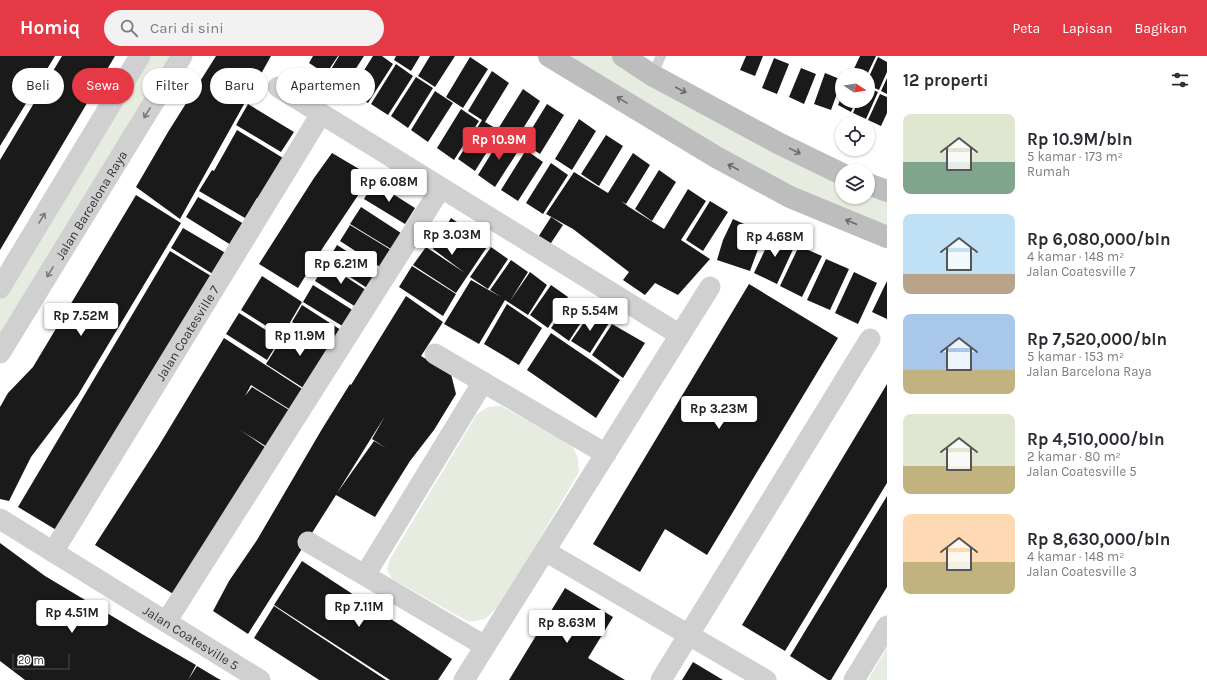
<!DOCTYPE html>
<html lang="id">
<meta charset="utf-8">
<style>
body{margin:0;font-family:Karla,sans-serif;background:#f2f2f3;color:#2b2b33;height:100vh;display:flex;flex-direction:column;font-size:15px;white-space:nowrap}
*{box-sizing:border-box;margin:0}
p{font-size:13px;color:#7c7c81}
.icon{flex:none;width:22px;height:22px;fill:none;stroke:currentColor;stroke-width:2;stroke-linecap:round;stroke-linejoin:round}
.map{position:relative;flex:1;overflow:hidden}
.details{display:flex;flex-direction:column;background:#fff;width:320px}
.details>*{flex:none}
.guide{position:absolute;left:12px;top:12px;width:380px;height:36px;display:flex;gap:8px}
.needle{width:26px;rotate:102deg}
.fabs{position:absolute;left:835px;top:12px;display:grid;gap:8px}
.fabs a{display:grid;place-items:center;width:40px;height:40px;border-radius:50%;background:#fff;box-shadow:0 1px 3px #0004;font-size:20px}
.scale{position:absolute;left:12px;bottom:10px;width:58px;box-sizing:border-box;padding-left:4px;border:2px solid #333;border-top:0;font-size:11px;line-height:14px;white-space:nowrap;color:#333;-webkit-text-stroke:3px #fff;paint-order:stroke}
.price{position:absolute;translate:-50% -34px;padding:0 9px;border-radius:4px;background:#fff;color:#222;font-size:13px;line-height:26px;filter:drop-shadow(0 1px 2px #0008)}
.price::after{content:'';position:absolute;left:50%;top:24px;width:12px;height:9px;margin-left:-6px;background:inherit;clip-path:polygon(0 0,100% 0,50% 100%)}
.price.current{background:#e63946;color:#fff}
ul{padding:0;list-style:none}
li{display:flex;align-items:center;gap:12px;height:100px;padding:0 16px}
li span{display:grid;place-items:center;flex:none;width:112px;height:80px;border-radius:8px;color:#555}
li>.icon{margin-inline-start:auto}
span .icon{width:48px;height:48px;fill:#fffc;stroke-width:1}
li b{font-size:17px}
h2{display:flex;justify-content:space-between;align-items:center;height:48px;padding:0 16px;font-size:17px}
.pill{padding:0 14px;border-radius:18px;background:#fff;box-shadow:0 1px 3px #0004;font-size:14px;line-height:36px}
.pill.current{background:#e63946;color:#fff}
header{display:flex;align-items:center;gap:24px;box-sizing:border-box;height:56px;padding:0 20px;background:#e63946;color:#fff}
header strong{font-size:19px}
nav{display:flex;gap:22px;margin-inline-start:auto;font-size:14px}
.search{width:280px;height:36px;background:#f2f2f3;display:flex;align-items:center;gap:10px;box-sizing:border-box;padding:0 14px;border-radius:22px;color:#7c7c81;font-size:15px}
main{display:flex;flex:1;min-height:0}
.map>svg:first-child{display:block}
.green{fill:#e6ecdf}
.building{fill:#1a1a1a;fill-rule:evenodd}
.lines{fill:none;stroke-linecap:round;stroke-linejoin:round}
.lane{stroke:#d0d0d0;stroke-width:10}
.street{stroke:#d0d0d0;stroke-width:21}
.secondary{stroke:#bdbdbd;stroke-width:22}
.oneway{stroke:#6a6a6a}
.oneway2{stroke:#7a7a7a}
.labels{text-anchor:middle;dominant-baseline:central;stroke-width:4;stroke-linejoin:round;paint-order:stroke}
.street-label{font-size:13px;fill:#333;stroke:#fff}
</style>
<header>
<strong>Homiq</strong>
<div class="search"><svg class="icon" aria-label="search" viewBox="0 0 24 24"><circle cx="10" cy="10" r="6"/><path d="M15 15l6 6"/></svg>Cari di sini</div>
<nav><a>Peta</a><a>Lapisan</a><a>Bagikan</a></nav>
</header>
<main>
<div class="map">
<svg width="887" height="624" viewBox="0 0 887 624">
<rect width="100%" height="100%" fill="#fff"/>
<path class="green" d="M 140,0 L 181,0 L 0,290 L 0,232 Z
M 549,0 L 622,0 L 842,118 L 842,141 L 868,141 L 868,128 L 887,135 L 887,180 L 853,167 Z
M 501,350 L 572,389 L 578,402 L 579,416 L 501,548 L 485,563 L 469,566 L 392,523 L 387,513 L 390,503 L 477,358 L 488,351 Z
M 887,592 L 887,624 L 868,624 Z"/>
<path class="building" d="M 0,0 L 55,0 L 0,90 Z
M 62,0 L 115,0 L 0,194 L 0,104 Z
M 216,0 L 271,0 L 180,163 L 136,131 L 168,76 Z
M 313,0 L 338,0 L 326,18 L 309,7 Z
M 339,0 L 364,0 L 344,31 L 327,20 Z
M 373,0 L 382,0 L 393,8 L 368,47 L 351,35 Z
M 396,0 L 420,0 L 411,15 L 394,4 Z
M 430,0 L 455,0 L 435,31 L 418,20 Z
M 746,0 L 763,0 L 755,20 L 740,14 Z
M 860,0 L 876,0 L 867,19 L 851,19 Z
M 470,1 L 488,13 L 463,52 L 446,41 Z
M 878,1 L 887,6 L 887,16 L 879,34 L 868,29 L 868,23 Z
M 774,2 L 789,8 L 777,38 L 762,32 Z
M 396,8 L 413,20 L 388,59 L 371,48 Z
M 801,12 L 816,18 L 804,48 L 789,41 Z
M 492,15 L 509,27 L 485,66 L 500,75 L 475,115 L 458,103 L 482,64 L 468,55 Z
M 825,17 L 842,24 L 831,54 L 814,48 Z
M 416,21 L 433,32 L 408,72 L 391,60 Z
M 887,22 L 887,38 L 881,35 Z
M 868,32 L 878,36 L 866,63 L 853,57 L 858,45 L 868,45 Z
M 523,33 L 540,45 L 516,84 L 498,73 Z
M 435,35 L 453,47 L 428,86 L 411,74 Z
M 880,38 L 887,41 L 887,57 L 881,70 L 868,64 Z
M 842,40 L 842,45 L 856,45 L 851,56 L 838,49 Z
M 248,48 L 294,76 L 281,96 L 236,69 Z
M 547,48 L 564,59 L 540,98 L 523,87 Z
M 461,53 L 479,65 L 454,104 L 437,92 Z
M 579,63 L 596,75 L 572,114 L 555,103 Z
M 237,74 L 283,102 L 259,143 L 257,142 L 245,162 L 199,135 L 212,114 L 214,115 Z
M 606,79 L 623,90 L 599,130 L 581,118 Z
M 502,80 L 520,92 L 495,131 L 478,119 Z
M 526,94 L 543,106 L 518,145 L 501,134 Z
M 332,97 L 371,120 L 324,190 L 298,232 L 259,208 L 314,122 Z
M 633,97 L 650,109 L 626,148 L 621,145 L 629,151 L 664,173 L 688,133 L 706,145 L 681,184 L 710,203 L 678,239 L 655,227 L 645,239 L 623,224 L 629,216 L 573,173 L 546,158 L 574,116 L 608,137 Z
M 551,107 L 568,119 L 543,158 L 526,147 Z
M 659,114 L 676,126 L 652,165 L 635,153 Z
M 374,126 L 415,152 L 405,168 L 364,143 Z
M 136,139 L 181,167 L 78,339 L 31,401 L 9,445 L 0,443 L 0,351 L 8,337 L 33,311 Z
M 198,141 L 244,168 L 231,189 L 186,161 Z
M 710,145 L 728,156 L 703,195 L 686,184 Z
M 361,151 L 401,177 L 391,193 L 350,168 Z
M 551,161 L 563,169 L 547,193 L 535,186 Z
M 451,162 L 489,188 L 456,237 L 413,209 L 426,191 L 465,217 L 433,193 Z
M 733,163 L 764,177 L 750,215 L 717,204 L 723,184 Z
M 350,169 L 391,194 L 380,211 L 340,185 Z
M 183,172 L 229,199 L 216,220 L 171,192 Z
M 773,177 L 796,187 L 777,228 L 754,217 Z
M 337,189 L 378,215 L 367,232 L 327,206 Z
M 799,190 L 822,200 L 802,241 L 780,230 Z
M 491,191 L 508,203 L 488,233 L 470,221 Z
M 170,195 L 216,223 L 63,478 L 18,451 Z
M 826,203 L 849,213 L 830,254 L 807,244 Z
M 511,204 L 528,216 L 510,245 L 530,216 L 547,229 L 528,259 L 505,244 L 479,288 L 444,268 L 471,224 L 501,241 L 490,234 Z
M 326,208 L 366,234 L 356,251 L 315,225 Z
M 412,210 L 456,238 L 443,260 L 399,231 Z
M 854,216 L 877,227 L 858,268 L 835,257 Z
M 262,220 L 302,246 L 282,280 L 241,254 Z
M 887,225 L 887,263 L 872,256 Z
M 749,228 L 838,282 L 707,499 L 665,473 L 640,516 L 593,488 Z
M 313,229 L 354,255 L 344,271 L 303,246 Z
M 551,229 L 568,241 L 548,272 L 530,259 Z
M 406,240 L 443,266 L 421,300 L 451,318 L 456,338 L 434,374 L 410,405 L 375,461 L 336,439 L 248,578 L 213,555 L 229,525 L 257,484 L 322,373 L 350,328 L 351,329 ZM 385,360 L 372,383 L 386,392 L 374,385 L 337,437 Z
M 572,243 L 589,254 L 569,285 L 551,272 Z
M 507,248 L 542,272 L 519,309 L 484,288 Z
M 302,249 L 344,276 L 334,293 L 292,266 Z
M 592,255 L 609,267 L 590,297 L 571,285 Z
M 239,257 L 280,283 L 267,304 L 226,278 Z
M 291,268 L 333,294 L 308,335 L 266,308 Z
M 612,268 L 645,287 L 623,322 L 592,299 Z
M 551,277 L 620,324 L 596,362 L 527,314 Z
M 224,282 L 307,336 L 294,356 L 251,329 L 245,340 L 252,331 L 294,357 L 272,394 L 240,374 L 271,395 L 178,541 L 95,489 L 158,391 Z
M 887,328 L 887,427 L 785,595 L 742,569 Z
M 887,440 L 887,531 L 831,624 L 828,624 L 790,600 Z
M 0,487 L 45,520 L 142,578 L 119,616 L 142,578 L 196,609 L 188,624 L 25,624 L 0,605 Z
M 302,505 L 452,603 L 438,624 L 390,624 L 274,549 Z
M 565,532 L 613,561 L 588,602 L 625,624 L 509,624 Z
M 274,550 L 313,576 L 386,624 L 319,624 L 254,582 Z
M 693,606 L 723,624 L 682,624 Z
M 197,610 L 217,622 L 221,624 L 188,624 Z"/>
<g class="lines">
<path class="lane" d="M 652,19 L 661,0"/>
<g class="street">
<path d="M 278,31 L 680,279"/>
<path d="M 0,232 L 140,0"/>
<path id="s1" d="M 0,297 L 182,0"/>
<path d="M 435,298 L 606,398"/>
<path id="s2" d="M 0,463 L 260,624"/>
<path d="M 308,486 L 485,590"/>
<path d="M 545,495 L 766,624"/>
<path id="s3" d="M 53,496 L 321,58"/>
<path d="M 365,519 L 483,326"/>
<path d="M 166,566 L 441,132"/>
<path d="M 464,624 L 710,231"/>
<path d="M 661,624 L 870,283"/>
<path d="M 854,624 L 887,570"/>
</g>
<path class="secondary" d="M 549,0 L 716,101 L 790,141 L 887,181
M 623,0 L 652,19 L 778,87 L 842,118
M 868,128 L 887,135"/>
</g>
<defs><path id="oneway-shaft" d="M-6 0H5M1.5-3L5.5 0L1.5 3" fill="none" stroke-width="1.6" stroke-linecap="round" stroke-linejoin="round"/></defs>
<g class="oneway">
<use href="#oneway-shaft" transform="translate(681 34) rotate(28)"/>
<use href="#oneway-shaft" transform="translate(622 44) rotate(-149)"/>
<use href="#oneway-shaft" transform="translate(795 95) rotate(26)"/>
<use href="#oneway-shaft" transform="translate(733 111) rotate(-152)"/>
<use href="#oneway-shaft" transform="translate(851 166) rotate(-157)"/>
</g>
<g class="oneway2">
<use href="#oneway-shaft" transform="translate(147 57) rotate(122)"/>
<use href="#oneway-shaft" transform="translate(42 162) rotate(-59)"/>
<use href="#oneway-shaft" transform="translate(50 216) rotate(122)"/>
</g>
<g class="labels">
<g class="street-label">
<text stroke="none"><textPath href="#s1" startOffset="174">Jalan Barcelona Raya</textPath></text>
<text stroke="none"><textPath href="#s3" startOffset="257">Jalan Coatesville 7</textPath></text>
<text stroke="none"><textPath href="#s2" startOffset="225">Jalan Coatesville 5</textPath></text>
</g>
</g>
</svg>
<div class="fabs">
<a><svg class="needle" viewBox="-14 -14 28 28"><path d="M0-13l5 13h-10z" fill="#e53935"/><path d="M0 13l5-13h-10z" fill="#7c7c81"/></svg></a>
<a><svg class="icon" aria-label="locate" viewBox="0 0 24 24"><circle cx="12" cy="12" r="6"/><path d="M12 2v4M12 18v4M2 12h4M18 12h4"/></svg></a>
<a><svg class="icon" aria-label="layers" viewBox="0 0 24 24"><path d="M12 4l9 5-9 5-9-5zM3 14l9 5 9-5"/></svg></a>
</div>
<div class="scale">20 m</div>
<b class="price current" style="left:499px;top:105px">Rp 10.9M</b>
<b class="price" style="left:389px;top:147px">Rp 6.08M</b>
<b class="price" style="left:452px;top:200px">Rp 3.03M</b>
<b class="price" style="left:775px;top:202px">Rp 4.68M</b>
<b class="price" style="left:341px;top:229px">Rp 6.21M</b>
<b class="price" style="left:590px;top:276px">Rp 5.54M</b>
<b class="price" style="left:81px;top:281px">Rp 7.52M</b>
<b class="price" style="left:300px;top:301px">Rp 11.9M</b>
<b class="price" style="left:719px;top:374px">Rp 3.23M</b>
<b class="price" style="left:359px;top:572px">Rp 7.11M</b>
<b class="price" style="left:72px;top:578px">Rp 4.51M</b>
<b class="price" style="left:567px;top:588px">Rp 8.63M</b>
<div class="guide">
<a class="pill">Beli</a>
<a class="pill current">Sewa</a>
<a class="pill">Filter</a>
<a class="pill">Baru</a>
<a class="pill">Apartemen</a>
</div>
</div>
<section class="details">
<h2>12 properti<svg class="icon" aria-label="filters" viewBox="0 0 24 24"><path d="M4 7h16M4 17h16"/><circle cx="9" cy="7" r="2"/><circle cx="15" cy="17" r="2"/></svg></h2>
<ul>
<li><span style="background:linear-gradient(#dfe7d0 60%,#7fa58c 0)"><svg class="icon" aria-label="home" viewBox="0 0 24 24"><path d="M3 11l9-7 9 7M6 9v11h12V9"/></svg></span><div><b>Rp 10.9M/bln</b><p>5 kamar · 173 m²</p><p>Rumah</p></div></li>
<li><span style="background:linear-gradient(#bfe0f5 75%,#b9a48a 0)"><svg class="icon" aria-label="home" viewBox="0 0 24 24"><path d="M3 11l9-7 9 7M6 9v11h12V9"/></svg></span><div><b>Rp 6,080,000/bln</b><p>4 kamar · 148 m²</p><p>Jalan Coatesville 7</p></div></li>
<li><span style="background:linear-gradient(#a9c7e8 70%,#c2b280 0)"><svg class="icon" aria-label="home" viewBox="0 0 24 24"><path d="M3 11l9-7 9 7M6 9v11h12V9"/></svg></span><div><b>Rp 7,520,000/bln</b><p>5 kamar · 153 m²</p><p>Jalan Barcelona Raya</p></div></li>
<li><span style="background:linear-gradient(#dfe7d0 65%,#c2b280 0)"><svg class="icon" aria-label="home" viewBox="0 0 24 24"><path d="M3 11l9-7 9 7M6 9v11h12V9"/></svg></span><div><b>Rp 4,510,000/bln</b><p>2 kamar · 80 m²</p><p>Jalan Coatesville 5</p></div></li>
<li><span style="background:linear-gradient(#ffd9b3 60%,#c2b280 0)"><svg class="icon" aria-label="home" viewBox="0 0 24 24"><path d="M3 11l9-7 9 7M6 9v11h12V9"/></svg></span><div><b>Rp 8,630,000/bln</b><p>4 kamar · 148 m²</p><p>Jalan Coatesville 3</p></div></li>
</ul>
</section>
</main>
